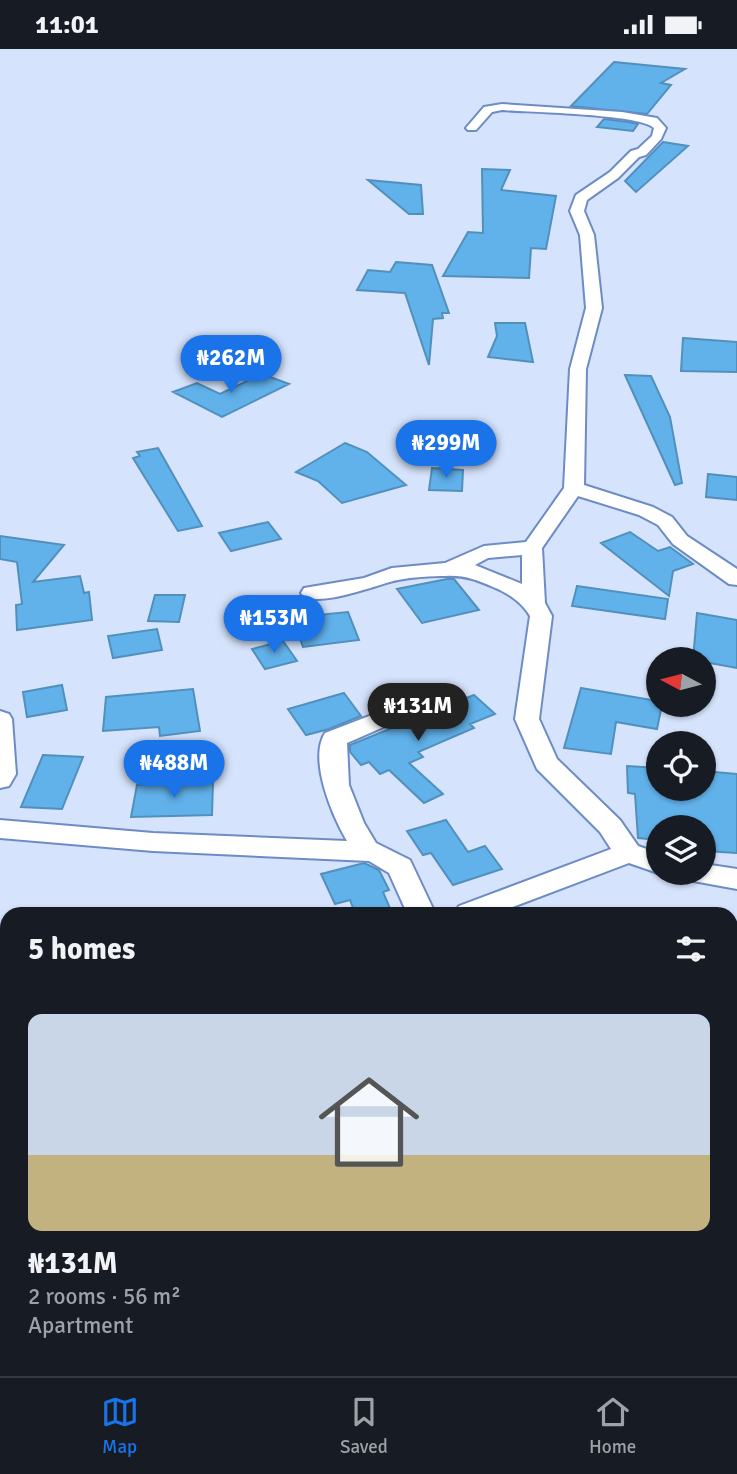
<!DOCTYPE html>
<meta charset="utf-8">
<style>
body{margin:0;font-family:Signika,sans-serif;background:#20242c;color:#f1f3f6;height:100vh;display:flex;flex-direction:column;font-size:26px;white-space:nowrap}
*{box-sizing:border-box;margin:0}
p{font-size:23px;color:#9ea1a6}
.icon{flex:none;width:38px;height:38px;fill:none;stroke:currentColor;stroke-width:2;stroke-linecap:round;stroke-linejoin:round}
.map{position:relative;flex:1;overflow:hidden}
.sheet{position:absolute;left:0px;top:858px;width:738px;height:471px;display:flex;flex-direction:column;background:#171b24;border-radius:21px 21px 0 0;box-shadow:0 2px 5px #0004}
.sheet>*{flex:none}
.needle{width:46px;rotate:277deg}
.tools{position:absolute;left:646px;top:598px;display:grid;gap:14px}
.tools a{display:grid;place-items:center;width:70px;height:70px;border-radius:50%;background:#171b24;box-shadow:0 2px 5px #0004;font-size:35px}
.price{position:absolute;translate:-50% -60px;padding:0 16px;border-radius:24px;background:#1a73e8;color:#fff;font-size:23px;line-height:46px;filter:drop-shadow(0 2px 4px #0008)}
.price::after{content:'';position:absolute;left:50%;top:42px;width:21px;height:16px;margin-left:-10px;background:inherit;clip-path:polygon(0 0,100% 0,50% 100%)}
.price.current{background:#222;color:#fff}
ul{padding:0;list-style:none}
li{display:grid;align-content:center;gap:14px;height:371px;padding:0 28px}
li span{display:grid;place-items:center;height:217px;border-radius:14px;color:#555}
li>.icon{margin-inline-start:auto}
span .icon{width:126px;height:126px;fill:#fffc;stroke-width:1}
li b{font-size:30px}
h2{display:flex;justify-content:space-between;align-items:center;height:84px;padding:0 28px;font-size:30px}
.status{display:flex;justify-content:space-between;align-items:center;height:49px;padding:0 35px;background:#171b24;direction:ltr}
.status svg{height:19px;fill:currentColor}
.tabs{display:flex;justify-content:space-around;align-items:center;height:98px;border-top:2px solid #363941;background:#171b24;font-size:19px;color:#9ea1a6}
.tabs a{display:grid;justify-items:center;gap:4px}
.tabs .current{color:#1a73e8}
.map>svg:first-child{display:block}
.building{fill:#61b2eb;stroke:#5290bc;stroke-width:2}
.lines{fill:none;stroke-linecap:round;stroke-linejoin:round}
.street-casing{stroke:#6d8cc5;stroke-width:4}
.street{fill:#fff;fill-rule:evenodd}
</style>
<div class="status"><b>11:01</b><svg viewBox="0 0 49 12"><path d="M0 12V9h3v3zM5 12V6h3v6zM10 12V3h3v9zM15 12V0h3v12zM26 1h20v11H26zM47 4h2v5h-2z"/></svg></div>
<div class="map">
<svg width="737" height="1327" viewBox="0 0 737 1327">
<rect width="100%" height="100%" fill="#d5e3fc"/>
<path class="building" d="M 614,13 L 685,20 L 661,34 L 671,36 L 647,65 L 571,57 Z
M 604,70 L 628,73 L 638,75 L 633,82 L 597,78 Z
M 663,93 L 688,97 L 636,143 L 625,132 Z
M 482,120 L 510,121 L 501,141 L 556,147 L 546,200 L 531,199 L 529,229 L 443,227 L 468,183 L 483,184 Z
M 368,131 L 421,136 L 423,165 L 409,165 Z
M 396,213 L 432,216 L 449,264 L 442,264 L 443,269 L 433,270 L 429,316 L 405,244 L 357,241 L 368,221 L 390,223 Z
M 495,274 L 525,274 L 533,313 L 488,308 L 497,287 Z
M 683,289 L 737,293 L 737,323 L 681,322 Z
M 262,325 L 289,335 L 222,368 L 173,343 L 197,334 L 220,345 Z
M 625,326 L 651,327 L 670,368 L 682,434 L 675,436 Z
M 345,394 L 367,403 L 406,436 L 342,454 L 318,432 L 296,423 Z
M 158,399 L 202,477 L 178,482 L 133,409 L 140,407 L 137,403 Z
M 432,419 L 463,421 L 462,442 L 429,441 Z
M 708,425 L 737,428 L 737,451 L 706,448 Z
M 268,473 L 281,490 L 231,502 L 219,484 Z
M 630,483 L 658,502 L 670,498 L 693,515 L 673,522 L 669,547 L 601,494 Z
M 0,487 L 64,496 L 33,533 L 80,527 L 84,544 L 89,543 L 92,571 L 17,581 L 16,556 L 22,555 L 17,513 L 0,510 Z
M 447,530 L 454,530 L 479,561 L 422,574 L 397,540 Z
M 577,537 L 668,550 L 665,570 L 572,557 Z
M 155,546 L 185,546 L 179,573 L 148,572 Z
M 316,560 L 318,566 L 348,563 L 359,591 L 303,598 L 290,564 Z
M 697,564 L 737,571 L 737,619 L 693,611 Z
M 157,580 L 162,601 L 113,609 L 108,587 Z
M 283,592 L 297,612 L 265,620 L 252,600 Z
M 62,636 L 67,661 L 27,668 L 23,643 Z
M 581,639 L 658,652 L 658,656 L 662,656 L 657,680 L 616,673 L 611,705 L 564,699 Z
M 193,640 L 200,682 L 160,687 L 159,678 L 103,682 L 106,648 Z
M 344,644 L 361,667 L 329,680 L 306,686 L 288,660 Z
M 474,646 L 495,665 L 470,675 L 474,679 L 418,703 L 423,708 L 409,714 L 443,745 L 424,754 L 389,721 L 380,725 L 369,713 L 361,716 L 350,703 L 350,696 Z
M 43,706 L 83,708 L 62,760 L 21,758 Z
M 627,717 L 658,719 L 658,740 L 704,740 L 704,722 L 737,725 L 737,804 L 706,802 L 704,779 L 658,779 L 658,791 L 638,789 L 635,745 L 628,744 Z
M 213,732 L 212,766 L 131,768 L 137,736 Z
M 446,771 L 468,803 L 485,797 L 502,820 L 453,836 L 431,804 L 423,806 L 407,782 Z
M 364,814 L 379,821 L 389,841 L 383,843 L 392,864 L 355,864 L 350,851 L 335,855 L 321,825 Z"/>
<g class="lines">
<defs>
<path id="street" d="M 502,55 L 622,63 L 657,69 L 666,79 L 661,90 L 646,106 L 639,108 L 618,129 L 587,151 L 584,162 L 594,186 L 602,259 L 586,320 L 584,436 L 653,458 L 672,468 L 687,487 L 737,520 L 737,536 L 729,535 L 673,495 L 658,476 L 639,466 L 578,447 L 542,499 L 545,554 L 552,567 L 539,670 L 557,710 L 620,771 L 638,797 L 658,804 L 658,824 L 629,814 L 497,864 L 455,864 L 459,857 L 611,800 L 600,783 L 537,720 L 515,670 L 530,567 C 522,553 508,544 493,538 C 477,531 464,526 446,527 C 431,527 413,528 398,531 C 380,534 314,562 301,544 L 304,539 L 364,529 L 392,519 L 445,514 L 484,497 L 526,493 L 564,439 L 570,320 L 586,259 L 580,186 L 570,162 L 576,146 L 610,123 L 631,102 L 638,100 L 652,87 L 654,79 C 642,65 527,63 502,61 L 492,63 L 476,81 L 468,81 L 466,79 L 484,58 ZM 522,506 L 522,535 L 475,516 L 488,509 Z
M 0,662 L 9,665 L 12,670 L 16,725 L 9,737 L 0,739 Z
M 377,664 L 386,667 L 389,672 L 386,677 L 347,694 L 349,736 L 364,774 L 376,794 L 410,811 L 435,864 L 407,864 L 389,824 L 369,812 L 153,802 L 0,789 L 0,771 L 153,784 L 347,792 C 333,768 308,711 325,684 Z
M 704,815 L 737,820 L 737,840 L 688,831 L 684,824 L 704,824 Z
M 732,1214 L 737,1216 L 737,1256 L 732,1254 Z
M 457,1321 L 496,1321 L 498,1327 L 458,1327 Z"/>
</defs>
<use href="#street" class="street-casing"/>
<use href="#street" class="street"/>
</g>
</svg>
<div class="tools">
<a><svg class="needle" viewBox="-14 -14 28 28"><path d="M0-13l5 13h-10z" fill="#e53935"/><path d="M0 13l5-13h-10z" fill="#9ea1a6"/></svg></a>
<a><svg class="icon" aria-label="locate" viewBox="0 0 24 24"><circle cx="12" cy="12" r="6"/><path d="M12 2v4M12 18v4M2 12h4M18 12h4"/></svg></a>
<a><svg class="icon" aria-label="layers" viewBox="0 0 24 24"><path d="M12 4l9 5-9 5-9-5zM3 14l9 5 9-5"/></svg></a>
</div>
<b class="price" style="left:231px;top:346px">₦262M</b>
<b class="price" style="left:446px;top:431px">₦299M</b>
<b class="price" style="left:274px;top:606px">₦153M</b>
<b class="price current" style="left:418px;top:694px">₦131M</b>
<b class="price" style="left:174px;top:751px">₦488M</b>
<section class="sheet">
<h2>5 homes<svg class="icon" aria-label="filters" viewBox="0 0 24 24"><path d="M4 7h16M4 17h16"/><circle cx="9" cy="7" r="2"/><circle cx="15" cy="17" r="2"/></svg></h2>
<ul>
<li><span style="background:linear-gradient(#c9d6e8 65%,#c2b280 0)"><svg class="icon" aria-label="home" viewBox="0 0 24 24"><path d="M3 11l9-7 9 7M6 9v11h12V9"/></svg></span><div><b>₦131M</b><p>2 rooms · 56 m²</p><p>Apartment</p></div></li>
</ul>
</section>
</div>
<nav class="tabs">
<a class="current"><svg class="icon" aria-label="map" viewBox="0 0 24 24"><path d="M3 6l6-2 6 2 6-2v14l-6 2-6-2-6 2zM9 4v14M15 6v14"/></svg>Map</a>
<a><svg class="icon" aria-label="saved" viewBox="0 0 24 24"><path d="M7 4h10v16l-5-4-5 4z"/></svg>Saved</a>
<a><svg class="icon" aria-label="home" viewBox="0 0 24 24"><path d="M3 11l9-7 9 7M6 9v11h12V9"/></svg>Home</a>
</nav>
